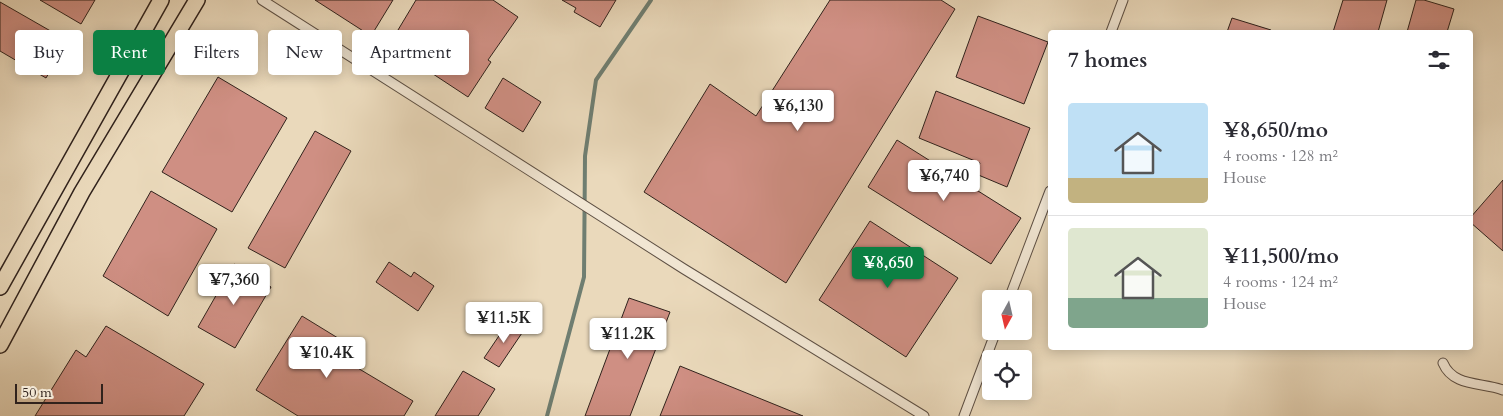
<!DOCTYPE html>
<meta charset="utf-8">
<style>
body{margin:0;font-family:Cardo,serif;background:#f7f7f7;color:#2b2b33;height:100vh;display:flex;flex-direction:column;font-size:19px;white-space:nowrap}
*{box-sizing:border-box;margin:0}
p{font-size:16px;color:#7c7c81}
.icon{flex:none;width:28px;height:28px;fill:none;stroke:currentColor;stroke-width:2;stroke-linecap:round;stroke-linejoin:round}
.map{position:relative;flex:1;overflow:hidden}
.side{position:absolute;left:1048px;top:30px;width:425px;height:320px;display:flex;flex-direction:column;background:#fff;border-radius:5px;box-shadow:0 2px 12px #0003}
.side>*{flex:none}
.hud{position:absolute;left:15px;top:30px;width:475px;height:45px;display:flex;gap:10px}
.needle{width:32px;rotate:188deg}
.tools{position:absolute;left:982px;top:290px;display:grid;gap:10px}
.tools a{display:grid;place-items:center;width:50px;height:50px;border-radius:5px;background:#fff;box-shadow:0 2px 12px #0003;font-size:25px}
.scale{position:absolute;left:15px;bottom:12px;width:88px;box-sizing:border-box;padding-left:5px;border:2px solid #30221c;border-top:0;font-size:14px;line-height:18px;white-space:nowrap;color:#30221c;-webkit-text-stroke:4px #f1e6d3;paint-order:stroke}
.price{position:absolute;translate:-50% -42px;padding:0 11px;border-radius:5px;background:#fff;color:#222;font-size:16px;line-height:32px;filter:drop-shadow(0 1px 2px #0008)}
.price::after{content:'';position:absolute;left:50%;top:30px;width:15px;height:11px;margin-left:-8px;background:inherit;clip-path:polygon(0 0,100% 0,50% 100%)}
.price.current{background:#0b8043;color:#fff}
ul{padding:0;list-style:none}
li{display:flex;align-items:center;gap:15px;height:125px;padding:0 20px}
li+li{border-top:1px solid #e1e1e2}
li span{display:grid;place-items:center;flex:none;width:140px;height:100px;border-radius:5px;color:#555}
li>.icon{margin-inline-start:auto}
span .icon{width:60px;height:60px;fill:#fffc;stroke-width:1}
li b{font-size:21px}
h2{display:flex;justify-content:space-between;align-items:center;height:60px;padding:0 20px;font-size:21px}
.tag{padding:0 18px;border-radius:5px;background:#fff;box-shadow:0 2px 12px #0003;font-size:18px;line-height:45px}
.tag.current{background:#0b8043;color:#fff}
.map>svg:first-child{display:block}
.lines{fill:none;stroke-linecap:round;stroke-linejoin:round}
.stream{stroke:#6f7e71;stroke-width:4}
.building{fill:#cf8f83;stroke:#30221c}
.street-casing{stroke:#5e5044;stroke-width:11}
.primary-casing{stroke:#30221c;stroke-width:18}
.street{stroke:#f1e6d3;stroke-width:9}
.primary{stroke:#ead9bb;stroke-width:15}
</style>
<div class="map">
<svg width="1503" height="416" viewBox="0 0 1503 416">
<rect width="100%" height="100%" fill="#ead9bb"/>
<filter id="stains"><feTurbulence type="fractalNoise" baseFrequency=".004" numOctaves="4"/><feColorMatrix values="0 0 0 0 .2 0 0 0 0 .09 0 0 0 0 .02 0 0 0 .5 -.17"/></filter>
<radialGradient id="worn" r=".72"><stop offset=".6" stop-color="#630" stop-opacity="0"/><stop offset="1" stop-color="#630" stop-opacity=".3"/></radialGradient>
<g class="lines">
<path class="stream" d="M 547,416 L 584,277 L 585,156 L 596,80 L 651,0"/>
</g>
<path class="building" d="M 40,0 L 95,0 L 81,24 Z
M 315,0 L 393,0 L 371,36 Z
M 416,0 L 493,0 L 518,17 L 488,60 L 491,62 L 468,97 L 389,45 Z
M 562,0 L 616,0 L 600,27 L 574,12 L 576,8 Z
M 830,0 L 941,0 L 955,9 L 786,283 L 644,192 L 710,84 L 756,116 Z
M 1343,0 L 1387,0 L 1378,32 L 1333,32 Z
M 1416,0 L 1424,0 L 1454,9 L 1447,32 L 1407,32 Z
M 0,2 L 68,41 L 46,78 L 0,51 Z
M 978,16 L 1048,42 L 1024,104 L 956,77 Z
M 1232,18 L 1271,30 L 1271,32 L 1227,32 Z
M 218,77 L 287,118 L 232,212 L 162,172 Z
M 503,78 L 541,102 L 523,132 L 485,108 Z
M 936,91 L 1030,128 L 1007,187 L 976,174 L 980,163 L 919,138 Z
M 315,131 L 351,151 L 285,268 L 248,248 Z
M 897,140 L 1021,218 L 991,264 L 868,187 Z
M 1503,180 L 1503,251 L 1470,222 L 1470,218 Z
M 151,191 L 217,229 L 168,316 L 103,276 Z
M 870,221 L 958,278 L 906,357 L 819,300 Z
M 389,262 L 411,277 L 414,272 L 434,286 L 418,311 L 376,282 Z
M 234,264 L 271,287 L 235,348 L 198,327 Z
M 629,298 L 670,312 L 630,416 L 585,416 Z
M 302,316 L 364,354 L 356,367 L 413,401 L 404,416 L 298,416 L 256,390 Z
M 509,321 L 524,330 L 499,367 L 484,358 Z
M 106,326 L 204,384 L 184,416 L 35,416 L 76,350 L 86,357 Z
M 680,366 L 803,416 L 660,416 Z
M 463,371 L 495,389 L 478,416 L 435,416 Z"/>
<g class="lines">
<defs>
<path id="street" d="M 262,0 L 684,269 L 924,416
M 1111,32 L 1123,0
M 1009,299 L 1050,191
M 1443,363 C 1453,387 1482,382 1503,390
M 964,416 L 996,331"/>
<path id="primary" d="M 0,287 L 161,0
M 0,345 L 82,192 L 197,0"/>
</defs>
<use href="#street" class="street-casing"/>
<use href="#primary" class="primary-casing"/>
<use href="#street" class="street"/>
<use href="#primary" class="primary"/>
</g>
<rect width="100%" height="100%" filter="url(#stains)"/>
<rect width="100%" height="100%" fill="url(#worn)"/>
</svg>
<div class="tools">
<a><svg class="needle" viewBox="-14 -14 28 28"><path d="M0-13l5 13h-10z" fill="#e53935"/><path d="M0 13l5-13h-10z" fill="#7c7c81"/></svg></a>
<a><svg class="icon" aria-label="locate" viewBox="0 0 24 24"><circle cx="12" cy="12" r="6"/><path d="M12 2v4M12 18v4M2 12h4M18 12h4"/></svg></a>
</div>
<div class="scale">50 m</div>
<b class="price" style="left:798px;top:132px">¥6,130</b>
<b class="price" style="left:944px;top:202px">¥6,740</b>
<b class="price current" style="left:888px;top:289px">¥8,650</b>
<b class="price" style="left:234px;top:306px">¥7,360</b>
<b class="price" style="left:504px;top:344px">¥11.5K</b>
<b class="price" style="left:628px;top:360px">¥11.2K</b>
<b class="price" style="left:327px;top:379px">¥10.4K</b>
<div class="hud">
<a class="tag">Buy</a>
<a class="tag current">Rent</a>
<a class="tag">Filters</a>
<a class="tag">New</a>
<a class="tag">Apartment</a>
</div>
<section class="side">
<h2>7 homes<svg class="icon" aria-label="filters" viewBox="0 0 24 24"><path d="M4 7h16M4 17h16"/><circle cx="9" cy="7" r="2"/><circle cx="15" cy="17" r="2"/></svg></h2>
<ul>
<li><span style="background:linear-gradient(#bfe0f5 75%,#c2b280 0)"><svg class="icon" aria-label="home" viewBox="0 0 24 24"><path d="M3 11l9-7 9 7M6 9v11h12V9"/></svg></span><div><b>¥8,650/mo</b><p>4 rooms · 128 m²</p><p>House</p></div></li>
<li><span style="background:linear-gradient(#dfe7d0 70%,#7fa58c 0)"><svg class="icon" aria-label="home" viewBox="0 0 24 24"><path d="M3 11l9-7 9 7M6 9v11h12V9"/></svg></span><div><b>¥11,500/mo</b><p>4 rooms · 124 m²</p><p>House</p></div></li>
</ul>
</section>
</div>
